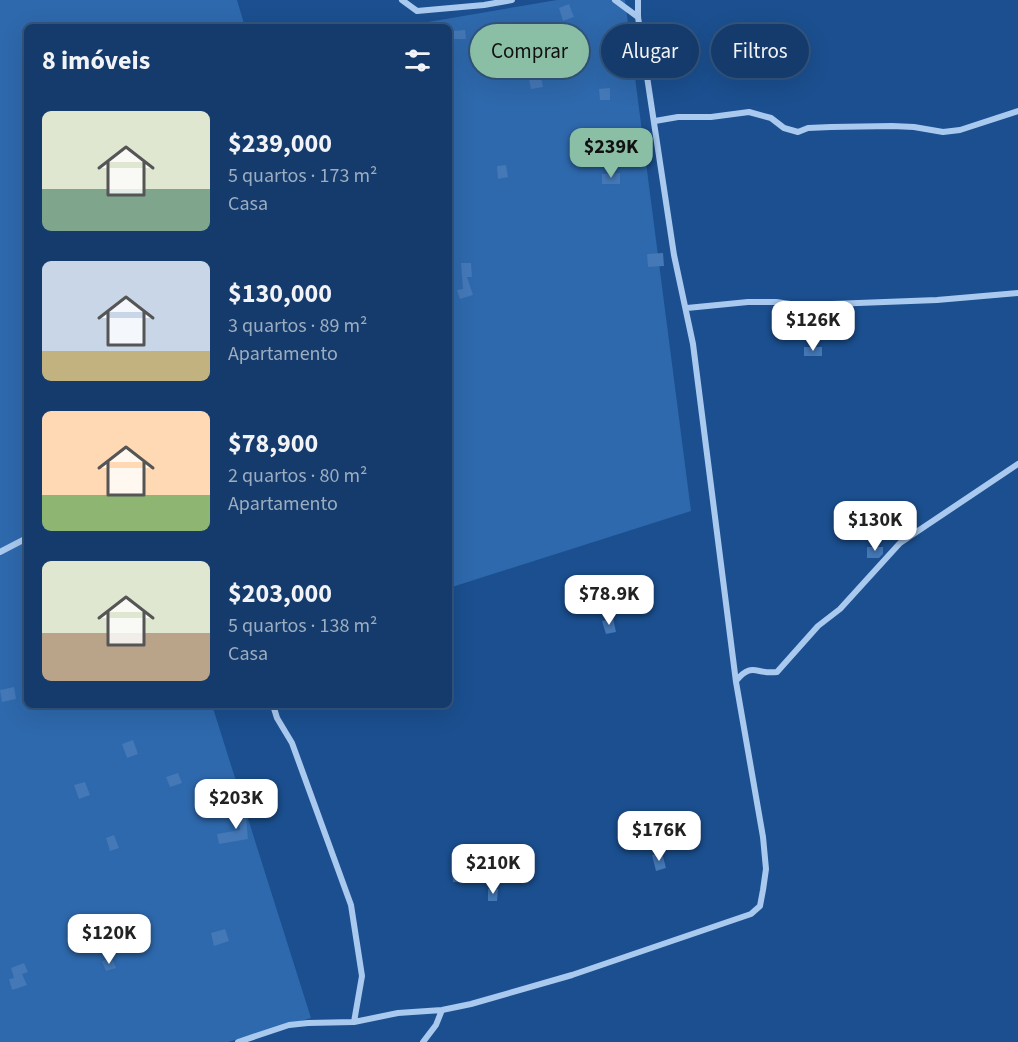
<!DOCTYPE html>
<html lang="pt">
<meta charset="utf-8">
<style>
body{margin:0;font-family:"Source Sans 3",sans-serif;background:#1d4271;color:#f1f3f6;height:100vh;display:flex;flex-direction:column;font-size:22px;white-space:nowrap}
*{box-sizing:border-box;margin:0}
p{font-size:20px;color:#9dadc1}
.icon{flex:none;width:33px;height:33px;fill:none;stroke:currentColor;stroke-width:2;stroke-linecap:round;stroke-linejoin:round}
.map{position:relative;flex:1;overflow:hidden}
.side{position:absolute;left:24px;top:24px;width:428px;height:684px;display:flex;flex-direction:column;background:#143b6b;border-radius:9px;box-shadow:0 6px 24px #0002,0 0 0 2px #33557e}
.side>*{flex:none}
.top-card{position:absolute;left:470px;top:24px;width:458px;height:54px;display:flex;gap:12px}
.price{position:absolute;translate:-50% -51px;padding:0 14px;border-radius:12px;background:#fff;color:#222;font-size:20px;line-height:39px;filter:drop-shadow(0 2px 3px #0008)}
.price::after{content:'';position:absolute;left:50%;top:36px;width:18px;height:14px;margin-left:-9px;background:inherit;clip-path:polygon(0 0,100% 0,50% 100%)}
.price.active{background:#8abfa5;color:#111}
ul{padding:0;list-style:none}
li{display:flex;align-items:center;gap:18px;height:150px;padding:0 18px}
li span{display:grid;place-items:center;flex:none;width:168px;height:120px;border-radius:9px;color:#555}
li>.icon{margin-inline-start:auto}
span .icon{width:72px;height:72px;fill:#fffc;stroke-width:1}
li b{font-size:26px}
h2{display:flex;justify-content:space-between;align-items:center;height:72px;padding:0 18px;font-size:26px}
.pill{padding:0 21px;border-radius:27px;background:#143b6b;box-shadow:0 6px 24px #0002,0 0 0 2px #33557e;font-size:21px;line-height:54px}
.pill.active{background:#8abfa5;color:#111}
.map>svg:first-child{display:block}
.green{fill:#2e69ad}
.building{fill:#4478b7}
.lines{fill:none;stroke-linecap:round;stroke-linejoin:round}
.street{stroke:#a9c9ee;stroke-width:6}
</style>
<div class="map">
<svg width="1018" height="1042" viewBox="0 0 1018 1042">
<rect width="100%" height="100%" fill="#1b4f8f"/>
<path class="green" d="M 0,0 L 237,0 L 245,27 L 27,27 L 27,705 L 212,705 L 311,1018 L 228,1042 L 0,1042 Z
M 557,0 L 625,0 L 691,511 L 449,588 L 448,27 L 399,27 Z"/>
<path class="building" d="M 569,4 L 574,17 L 563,21 L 559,8 Z
M 465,30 L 466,39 L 453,39 L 452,31 Z
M 743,55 L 746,71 L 736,73 L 733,57 Z
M 763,66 L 777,66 L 777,76 L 763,76 Z
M 541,77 L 543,87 L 531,89 L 529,79 Z
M 610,88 L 610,100 L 600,100 L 599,89 Z
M 506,165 L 508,177 L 498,179 L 497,166 Z
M 620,173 L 620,184 L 602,184 L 602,174 Z
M 663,253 L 664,266 L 648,267 L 647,254 Z
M 461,263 L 471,263 L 472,277 L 467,277 L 473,295 L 460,299 L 457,290 L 463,289 Z
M 804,347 L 822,347 L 822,356 L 804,356 Z
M 867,547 L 883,547 L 883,554 L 879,558 L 867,558 Z
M 613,618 L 616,632 L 606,634 L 602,621 Z
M 14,687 L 16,699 L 2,702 L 0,690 Z
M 133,740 L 138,754 L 127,758 L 122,744 Z
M 178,773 L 182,783 L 170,787 L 166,777 Z
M 85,782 L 90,795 L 79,799 L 74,785 Z
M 245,808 L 248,839 L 219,844 L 217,834 L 240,830 L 237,809 Z
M 114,835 L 119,848 L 110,851 L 106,838 Z
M 662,853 L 666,868 L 656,871 L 652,855 Z
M 452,870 L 464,870 L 465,882 L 453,882 Z
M 488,889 L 498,889 L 497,901 L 488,901 Z
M 225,929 L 229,941 L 214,946 L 211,933 Z
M 112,958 L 116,968 L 106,971 L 102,961 Z
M 24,963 L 28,972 L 22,974 L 27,985 L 12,990 L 9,979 L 14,978 L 11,968 Z"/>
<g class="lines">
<path class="street" d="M 402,0 L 417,11 L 484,5 L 512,0
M 615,0 L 638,17
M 655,121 L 678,117 L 711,117 L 749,112 L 771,118 L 784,128 L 798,132 L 808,128 L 831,127 L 892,126 L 914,127 L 943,132 L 960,130 L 1018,111
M 687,308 L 748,302 L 776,302 L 812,307 L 832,304 L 937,300 L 1018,293
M 0,552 L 27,538
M 736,681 C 752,661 756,675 777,672 L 818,626 L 840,609 L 900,543 L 1018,464
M 273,705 L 277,718 L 292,743 L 351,905 L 362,976 L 354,1022
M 238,1042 L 289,1025 L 308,1023 L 354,1022 L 398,1013 L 442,1010 L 471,1004 L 572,975 L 751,914 L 760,906 L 763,890 L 766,869 L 763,837 L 736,682 L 693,344 L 674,255 L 638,17 L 638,0
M 423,1042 L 436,1025 L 442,1010"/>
</g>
</svg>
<b class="price active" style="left:611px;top:179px">$239K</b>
<b class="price" style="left:813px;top:352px">$126K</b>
<b class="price" style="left:875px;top:552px">$130K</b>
<b class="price" style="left:609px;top:626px">$78.9K</b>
<b class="price" style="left:236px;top:830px">$203K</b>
<b class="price" style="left:659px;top:862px">$176K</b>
<b class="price" style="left:493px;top:895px">$210K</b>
<b class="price" style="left:109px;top:965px">$120K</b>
<div class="top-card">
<a class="pill active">Comprar</a>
<a class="pill">Alugar</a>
<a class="pill">Filtros</a>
</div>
<section class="side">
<h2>8 imóveis<svg class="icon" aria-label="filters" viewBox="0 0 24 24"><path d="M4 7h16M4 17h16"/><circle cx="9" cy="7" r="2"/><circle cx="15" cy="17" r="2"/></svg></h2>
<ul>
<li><span style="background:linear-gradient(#dfe7d0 65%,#7fa58c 0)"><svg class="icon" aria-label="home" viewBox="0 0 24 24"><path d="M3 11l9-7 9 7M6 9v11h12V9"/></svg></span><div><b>$239,000</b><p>5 quartos · 173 m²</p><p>Casa</p></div></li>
<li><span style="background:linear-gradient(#c9d6e8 75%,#c2b280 0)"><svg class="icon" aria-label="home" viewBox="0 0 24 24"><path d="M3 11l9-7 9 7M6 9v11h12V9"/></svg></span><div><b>$130,000</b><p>3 quartos · 89 m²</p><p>Apartamento</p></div></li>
<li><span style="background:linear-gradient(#ffd9b3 70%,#8fb573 0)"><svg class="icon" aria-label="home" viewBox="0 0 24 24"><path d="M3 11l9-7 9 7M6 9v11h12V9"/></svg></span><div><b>$78,900</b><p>2 quartos · 80 m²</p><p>Apartamento</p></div></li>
<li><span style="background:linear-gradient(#dfe7d0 60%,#b9a48a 0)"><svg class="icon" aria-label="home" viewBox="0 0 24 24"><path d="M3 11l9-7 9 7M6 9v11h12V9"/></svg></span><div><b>$203,000</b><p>5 quartos · 138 m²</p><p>Casa</p></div></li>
</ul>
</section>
</div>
